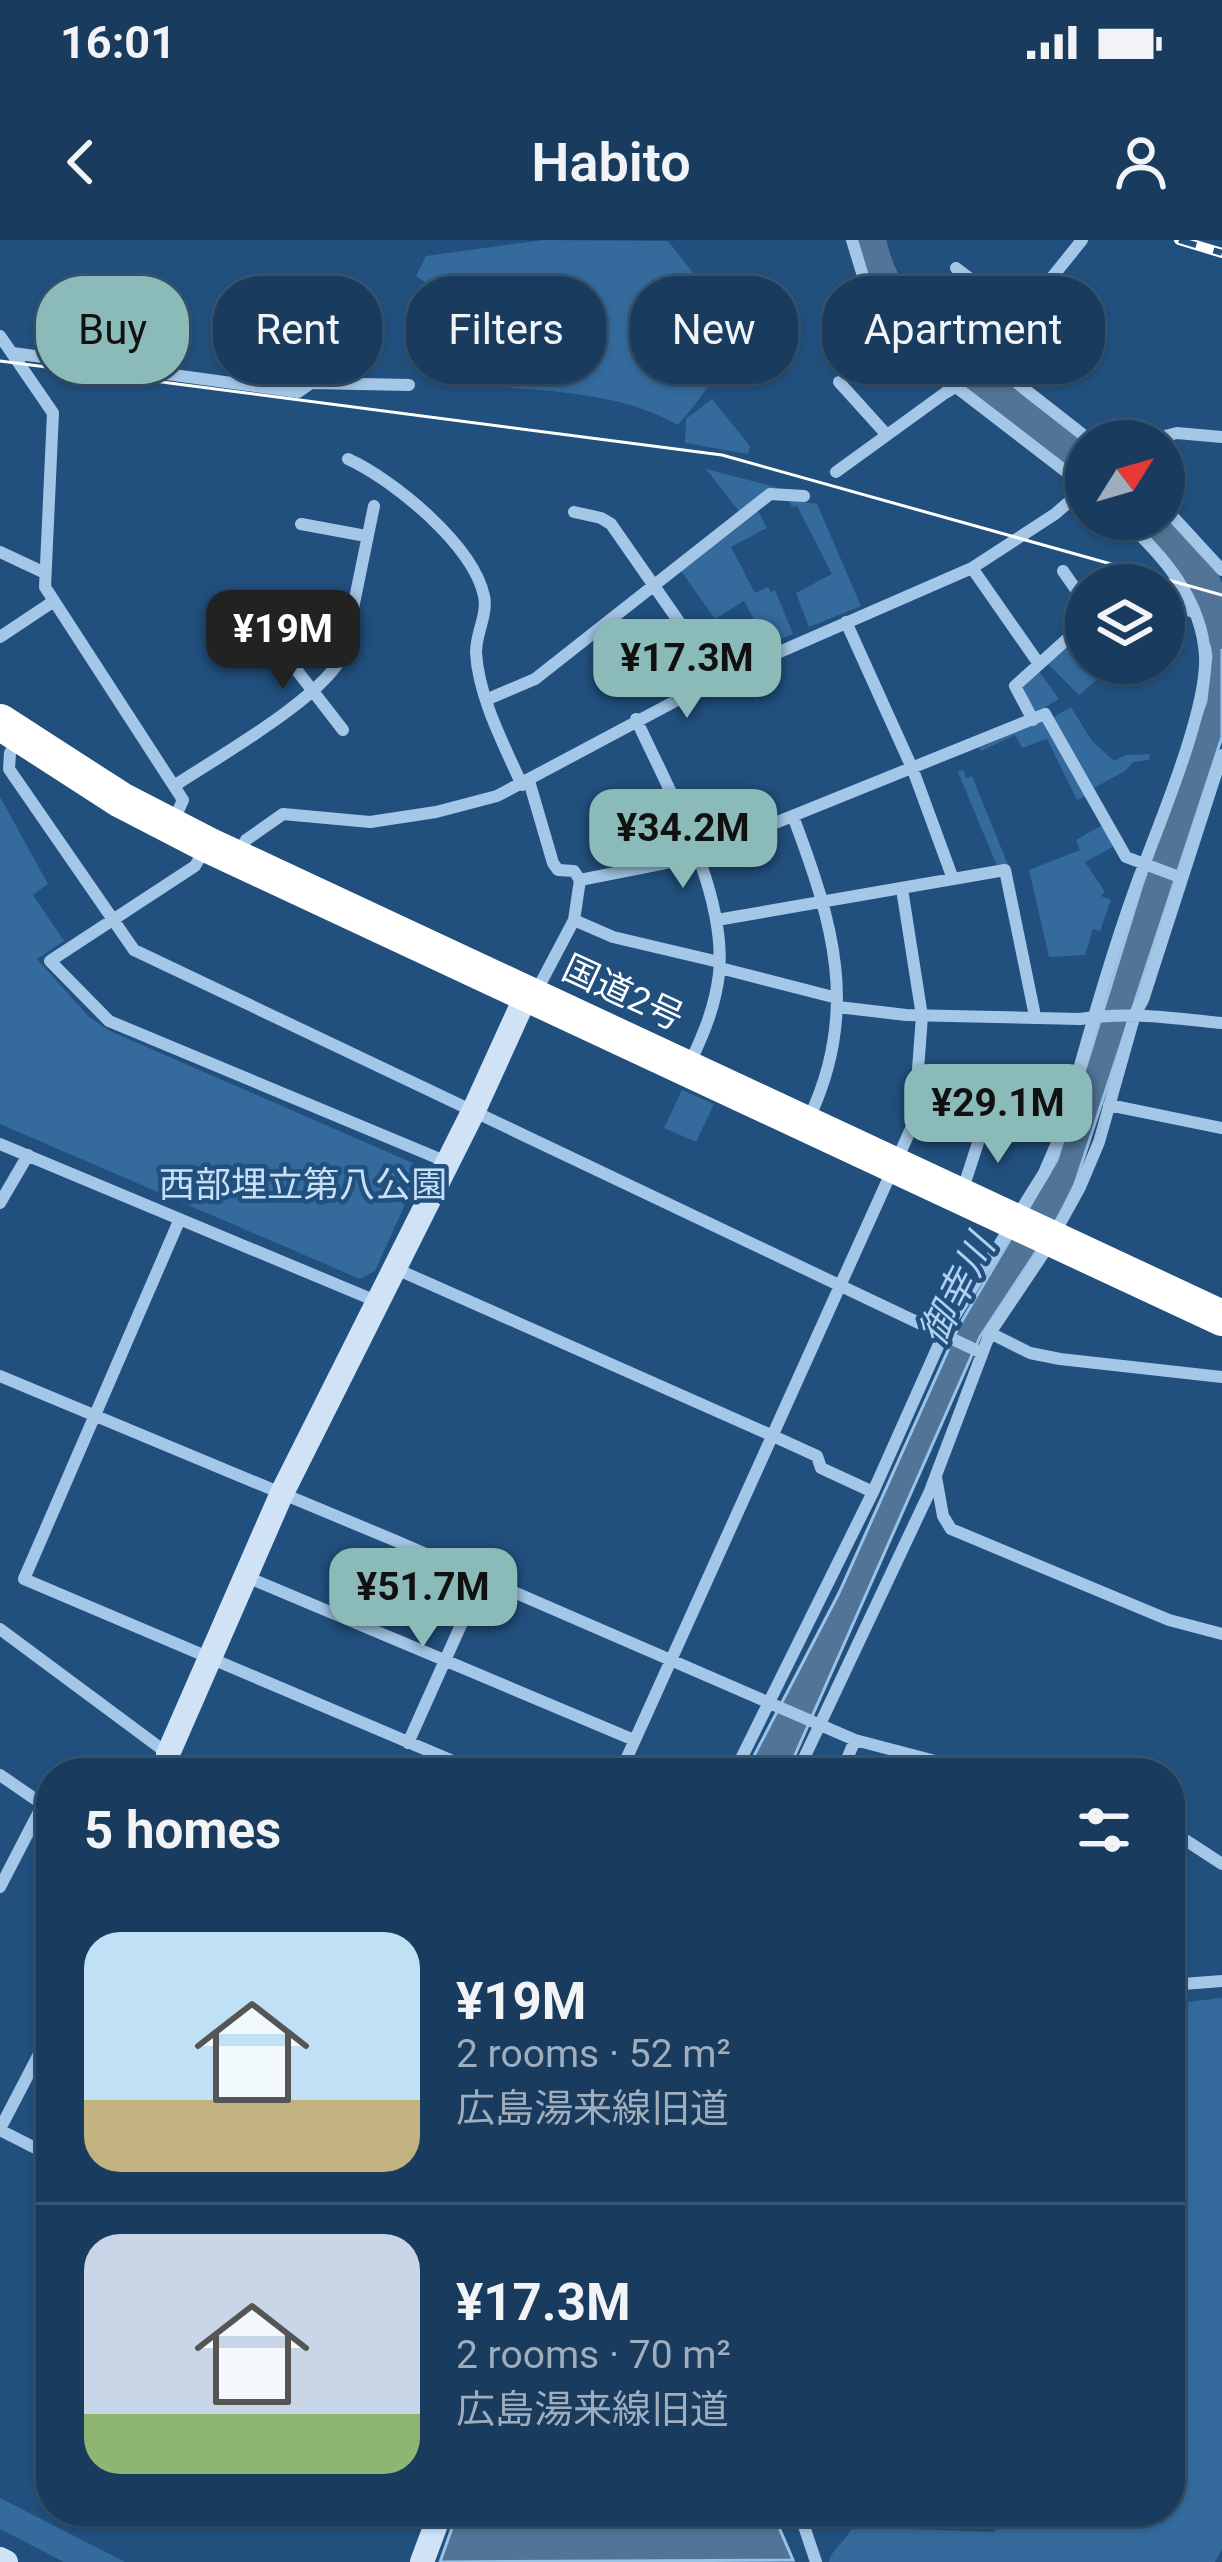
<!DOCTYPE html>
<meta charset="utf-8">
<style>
body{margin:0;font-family:Roboto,"Noto Sans JP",sans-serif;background:#224364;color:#f1f3f6;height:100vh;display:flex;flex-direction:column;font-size:45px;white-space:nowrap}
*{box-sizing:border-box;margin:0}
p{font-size:39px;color:#9fadbc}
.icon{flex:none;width:66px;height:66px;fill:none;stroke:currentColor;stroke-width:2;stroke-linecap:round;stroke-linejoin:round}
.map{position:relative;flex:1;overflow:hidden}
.details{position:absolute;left:36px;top:1518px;width:1149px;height:768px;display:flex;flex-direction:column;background:#193c5e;border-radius:48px;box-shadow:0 3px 9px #0004,0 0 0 3px #375673}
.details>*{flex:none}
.guide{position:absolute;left:36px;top:36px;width:1152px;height:108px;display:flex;gap:24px}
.needle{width:78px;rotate:53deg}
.buttons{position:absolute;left:1065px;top:180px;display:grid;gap:24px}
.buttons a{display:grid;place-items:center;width:120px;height:120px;border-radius:50%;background:#193c5e;box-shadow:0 3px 9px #0004,0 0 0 3px #375673;font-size:60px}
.price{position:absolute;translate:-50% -102px;padding:0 27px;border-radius:24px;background:#8bbbb9;color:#111;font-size:39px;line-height:78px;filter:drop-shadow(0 3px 6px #0008)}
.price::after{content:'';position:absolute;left:50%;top:72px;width:36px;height:27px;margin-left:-18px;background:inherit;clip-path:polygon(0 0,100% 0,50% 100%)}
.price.selected{background:#222;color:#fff}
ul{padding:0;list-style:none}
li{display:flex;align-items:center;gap:36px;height:300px;padding:0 48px}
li+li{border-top:3px solid #375673}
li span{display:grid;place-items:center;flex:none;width:336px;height:240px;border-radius:36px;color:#555}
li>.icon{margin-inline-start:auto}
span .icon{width:144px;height:144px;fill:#fffc;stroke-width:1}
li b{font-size:51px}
h2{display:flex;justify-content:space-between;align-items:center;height:144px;padding:0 48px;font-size:51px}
.tag{padding:0 42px;border-radius:48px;background:#193c5e;box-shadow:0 3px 9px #0004,0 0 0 3px #375673;font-size:42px;line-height:108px}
.tag.selected{background:#8bbbb9;color:#111}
.status{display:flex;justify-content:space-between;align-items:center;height:84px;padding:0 60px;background:#193c5e;direction:ltr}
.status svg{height:33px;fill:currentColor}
header{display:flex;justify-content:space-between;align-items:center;height:156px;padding:0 48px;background:#193c5e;font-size:54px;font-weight:600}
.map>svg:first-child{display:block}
.green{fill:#346a9c}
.water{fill:#527597;stroke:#99c3e8;stroke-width:3}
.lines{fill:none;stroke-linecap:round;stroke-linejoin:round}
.river{stroke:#527597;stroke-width:36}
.street{stroke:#a5c7e7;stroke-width:12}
.secondary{stroke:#cfe2f6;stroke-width:24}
.highway{stroke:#fff;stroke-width:36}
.tram{stroke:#fff;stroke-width:3}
.rail-casing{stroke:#fff;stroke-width:10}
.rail{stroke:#21507e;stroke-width:6;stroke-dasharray:18;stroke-linecap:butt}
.labels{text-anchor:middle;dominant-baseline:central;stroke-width:9;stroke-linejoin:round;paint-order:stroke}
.street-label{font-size:36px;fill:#fff;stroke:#21507e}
.park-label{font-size:36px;fill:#c8e0f5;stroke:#21507e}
.water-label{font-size:39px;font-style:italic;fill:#b0d1ef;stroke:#21507e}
</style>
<div class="status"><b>16:01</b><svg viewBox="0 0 49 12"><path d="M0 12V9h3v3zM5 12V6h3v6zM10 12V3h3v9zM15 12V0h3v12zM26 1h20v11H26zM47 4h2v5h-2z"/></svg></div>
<header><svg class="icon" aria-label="back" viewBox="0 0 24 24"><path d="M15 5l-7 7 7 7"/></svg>Habito<svg class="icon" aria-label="person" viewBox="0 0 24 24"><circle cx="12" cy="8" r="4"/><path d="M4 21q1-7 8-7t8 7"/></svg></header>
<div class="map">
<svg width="1222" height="2322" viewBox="0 0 1222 2322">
<rect width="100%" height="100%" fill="#21507e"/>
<path class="green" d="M 543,0 L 668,1 C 733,84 753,98 678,185 C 622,153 555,152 491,146 L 481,118 L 485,83 L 416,36 L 426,16 Z
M 712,159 L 750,206 L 748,214 L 685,203 L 686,179 Z
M 706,229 L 776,247 L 741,274 Z
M 789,260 L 817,264 L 861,366 L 809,387 L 796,353 L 832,334 L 797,266 L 792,267 Z
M 758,271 L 767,288 L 731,307 L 755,353 L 768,347 L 771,352 L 775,350 L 793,394 L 768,405 L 744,361 L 715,379 L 681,331 Z
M 1086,387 L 1086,423 L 1124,423 L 1114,425 L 1079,455 L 1046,422 Z
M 1038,430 L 1059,459 L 1035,473 L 1020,446 Z
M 1071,467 L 1092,501 L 1114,521 L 1125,515 L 1150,514 L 1149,520 L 1133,522 L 1125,531 L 1094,548 L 1052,478 Z
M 1045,480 L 1089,555 L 1077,560 L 1047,499 L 1022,508 L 1015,495 L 981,511 L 979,508 Z
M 963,530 L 966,538 L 972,536 L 1008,625 L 997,626 L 958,532 Z
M 0,557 L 48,644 L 33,655 L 64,701 L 37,719 L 89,777 L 110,791 L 415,924 L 417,938 L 375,1031 L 360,1039 L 0,884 Z
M 1104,584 L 1116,605 L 1085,622 L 1105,652 L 1101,656 L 1111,660 L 1100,691 L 1093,689 L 1085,715 L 1049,717 L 1029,630 L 1080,610 L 1076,600 Z
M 682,850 L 714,864 L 696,902 L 664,888 Z
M 1222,1758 L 1222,2309 L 1215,2322 L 829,2322 C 831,2309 846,2302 852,2287 L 995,2292 L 996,2271 L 1170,2271 L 1170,1764 Z
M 0,2258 L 125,2322 L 64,2322 L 0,2289 Z"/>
<path class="water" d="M 1196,327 L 1222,369 L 1222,497 L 1075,944 L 1059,977 L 980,1097 L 787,1533 L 745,1533 L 839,1353 L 959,1086 L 1057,920 L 1142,645 L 1206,461 L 1211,416 Z
M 458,2271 L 772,2271 L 793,2320 L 440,2322 Z"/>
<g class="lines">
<path class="river" d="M 868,0 C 890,111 1006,157 1086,222
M 1151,279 L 1196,327 L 1222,391"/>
<path class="street" d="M 852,0 L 866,46 L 893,93 L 921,120 L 1086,247
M 956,28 L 1019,76
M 0,96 L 53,173 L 45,347 L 183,560 L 174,580
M 13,113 L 298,152 L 311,143 L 409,145
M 990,122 L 1091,201
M 839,142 L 886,194
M 1145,201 L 1177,193 L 1222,197
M 348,219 C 394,240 473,305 484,356 C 488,374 476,393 476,412 C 478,456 504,505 522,545
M 836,232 L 945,153 L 984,130 L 996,107 L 1082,0
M 1164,267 L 1222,330
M 574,272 L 601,278 L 611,284 L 684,389 L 713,441
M 301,284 L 366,296
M 0,312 L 45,333
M 972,328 L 1039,424
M 1063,331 L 1086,364
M 1164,361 L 1193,372
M 846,382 L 913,530 L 953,639
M 261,384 L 343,490
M 0,397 L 54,361
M 488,459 L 535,439 L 770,254 L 804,256
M 636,479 C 670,553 727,652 719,734 C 715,767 704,793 690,823
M 1033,480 L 1015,446 L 1086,382
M 19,498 L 10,513 L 9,529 L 134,710 L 982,1113
M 529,541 L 553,623 L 558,630 L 574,631 L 580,640
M 174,546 C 216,518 327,456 344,412 L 374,266
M 794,579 C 833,683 860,771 809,878
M 207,606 L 195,626 L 50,721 L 109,781 L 447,922
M 239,612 L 246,600 L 283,574 L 370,582 L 436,572 L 497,556 L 713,441 L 972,328 L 1055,274 L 1086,247
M 574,680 L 580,640 L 686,619 L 1045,474 L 1126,617 L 1182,638
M 717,680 L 1005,630 L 1035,776
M 720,728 L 837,758
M 537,750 L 574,680 L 613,697 L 719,722
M 838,767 L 906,775 L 1080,779 C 1127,771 1173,778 1222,783
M 1109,865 L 1222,888
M 0,904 L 376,1061
M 961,955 L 985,881
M 0,963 L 28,915
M 179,981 L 24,1339 L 481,1533
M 394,1028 L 773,1196 L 817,1216 L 821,1228 L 873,1252
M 990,1093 L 1030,1113 L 1060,1119 L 1222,1137
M 0,1136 L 396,1301 L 855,1500 L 981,1533
M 936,1237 L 943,1276 L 951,1289 L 1169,1380 L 1222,1394
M 247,1337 L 634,1500
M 0,1389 L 194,1533
M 408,1503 L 482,1338
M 620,1533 L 914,882 L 922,776 L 902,649
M 734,1533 L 873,1252 L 944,1093 L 1044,933 L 1060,896 C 1084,812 1107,726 1137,643 C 1157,589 1208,470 1205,416 C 1202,360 1163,315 1123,279
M 797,1533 L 930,1251 L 990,1093 L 1043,1014 L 1080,947 L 1099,902 L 1135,774 L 1143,760 L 1222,515
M 841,1533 L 855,1500
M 0,1535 L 51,1570
M 1170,1590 L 1222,1624
M 0,1647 L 43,1564
M 1170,1745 L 1222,1741
M 0,1889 L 51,1791
M 0,1890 L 51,1916
M 799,2271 L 816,2322"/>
<path class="secondary" d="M 168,1514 L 282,1253 L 474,870 L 520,769 L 532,756
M 0,2319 L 6,2322
M 422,2322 L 441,2271"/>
<path class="highway" d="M 0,482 L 121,560 L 208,605 L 1222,1078"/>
<path class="tram" d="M 0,121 L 722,215 L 1222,355"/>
<defs>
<path id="rail" d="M 1179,0 L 1222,13"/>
</defs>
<use href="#rail" class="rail-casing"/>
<use href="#rail" class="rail"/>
</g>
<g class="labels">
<g class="street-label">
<text transform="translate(623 753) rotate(25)">国道2号</text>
</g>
<g class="park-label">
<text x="303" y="945">西部埋立第八公園</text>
</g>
<g class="water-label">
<text transform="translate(957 1050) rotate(-63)">御幸川</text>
</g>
</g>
</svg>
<div class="buttons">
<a><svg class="needle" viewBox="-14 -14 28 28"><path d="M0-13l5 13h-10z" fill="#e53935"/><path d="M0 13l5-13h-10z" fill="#9fadbc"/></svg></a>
<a><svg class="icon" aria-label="layers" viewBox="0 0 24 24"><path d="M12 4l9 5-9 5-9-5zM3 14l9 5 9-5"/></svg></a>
</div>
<b class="price selected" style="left:283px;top:452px">¥19M</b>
<b class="price" style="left:687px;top:481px">¥17.3M</b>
<b class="price" style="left:683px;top:651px">¥34.2M</b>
<b class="price" style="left:998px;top:926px">¥29.1M</b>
<b class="price" style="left:423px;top:1410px">¥51.7M</b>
<div class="guide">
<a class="tag selected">Buy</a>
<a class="tag">Rent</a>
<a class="tag">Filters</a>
<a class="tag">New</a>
<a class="tag">Apartment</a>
</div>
<section class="details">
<h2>5 homes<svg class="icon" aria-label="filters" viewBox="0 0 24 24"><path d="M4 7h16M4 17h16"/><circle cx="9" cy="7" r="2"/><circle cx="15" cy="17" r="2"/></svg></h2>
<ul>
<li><span style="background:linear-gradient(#bfe0f5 70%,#c2b280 0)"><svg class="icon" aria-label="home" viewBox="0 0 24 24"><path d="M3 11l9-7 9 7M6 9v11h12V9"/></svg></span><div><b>¥19M</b><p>2 rooms · 52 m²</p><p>広島湯来線旧道</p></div></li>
<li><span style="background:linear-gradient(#c9d6e8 75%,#8fb573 0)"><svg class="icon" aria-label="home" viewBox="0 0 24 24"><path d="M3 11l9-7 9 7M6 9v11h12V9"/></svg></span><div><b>¥17.3M</b><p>2 rooms · 70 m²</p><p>広島湯来線旧道</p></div></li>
</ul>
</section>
</div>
